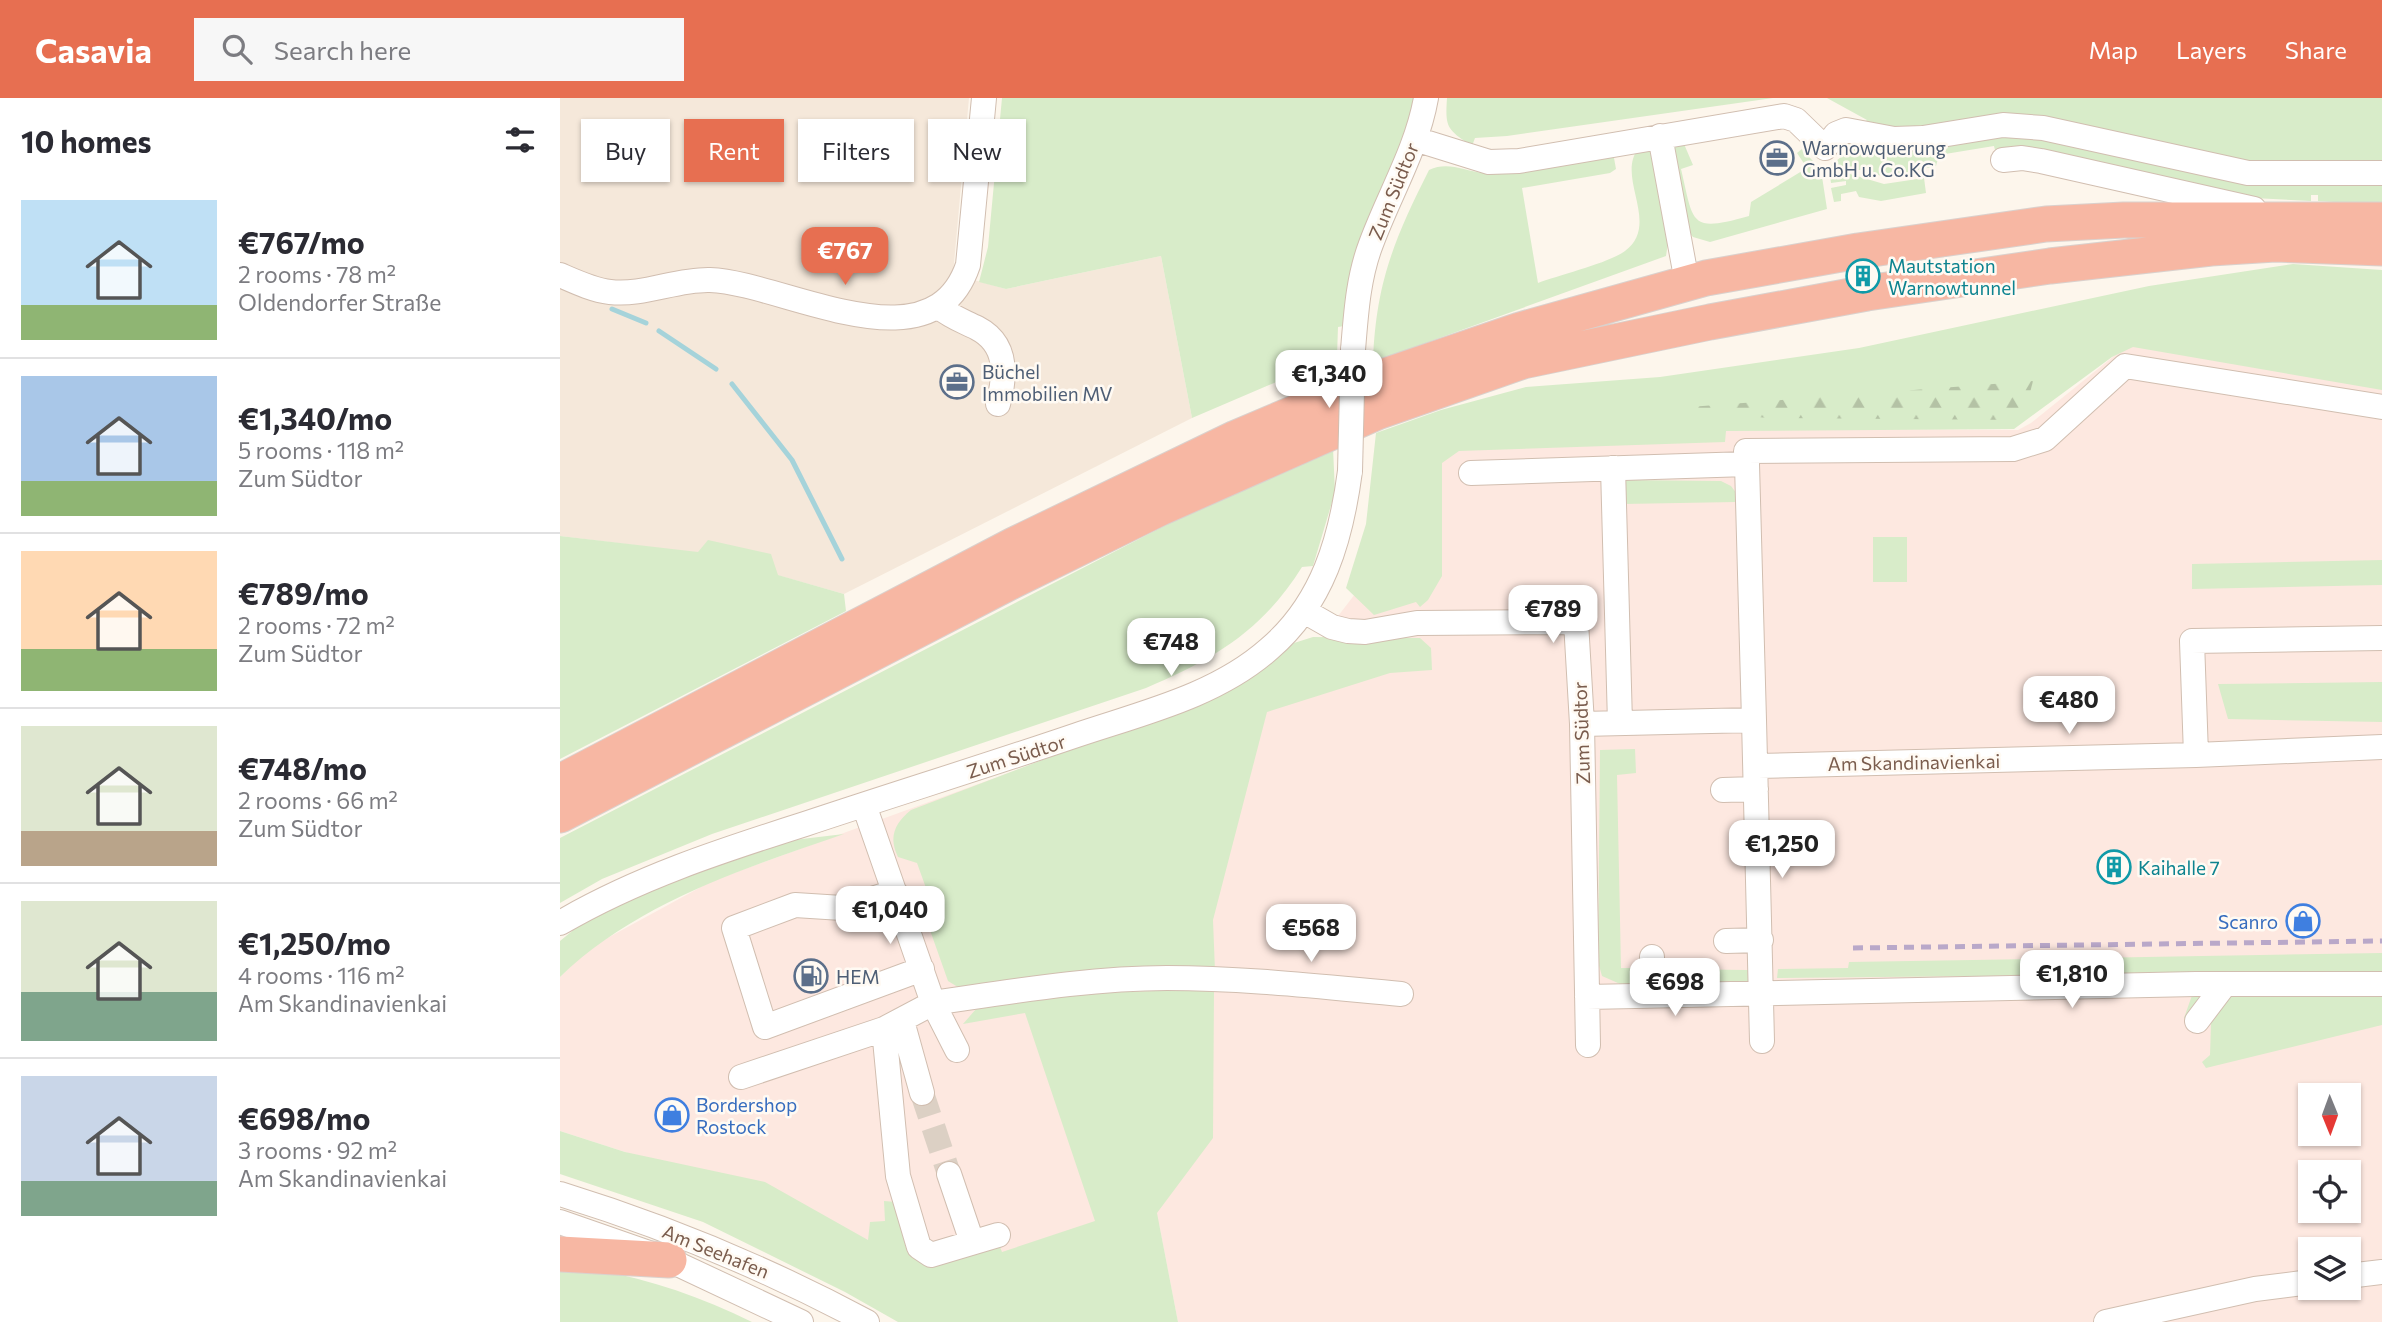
<!DOCTYPE html>
<meta charset="utf-8">
<style>
body{margin:0;font-family:Commissioner,sans-serif;background:#f7f7f7;color:#2b2b33;height:100vh;display:flex;flex-direction:column;font-size:26px;white-space:nowrap}
*{box-sizing:border-box;margin:0}
p{font-size:23px;color:#7c7c81}
.icon{flex:none;width:38px;height:38px;fill:none;stroke:currentColor;stroke-width:2;stroke-linecap:round;stroke-linejoin:round}
.map{position:relative;flex:1;overflow:hidden}
.side{display:flex;flex-direction:column;background:#fff;width:560px}
.side>*{flex:none}
.top-card{position:absolute;left:21px;top:21px;width:665px;height:63px;display:flex;gap:14px}
.needle{width:46px;rotate:179deg}
.controls{position:absolute;left:1738px;top:985px;display:grid;gap:14px}
.controls a{display:grid;place-items:center;width:63px;height:63px;border-radius:0px;background:#fff;box-shadow:0 2px 5px #0004;font-size:35px}
.price{position:absolute;translate:-50% -60px;padding:0 16px;border-radius:14px;background:#fff;color:#222;font-size:23px;line-height:46px;filter:drop-shadow(0 2px 4px #0008)}
.price::after{content:'';position:absolute;left:50%;top:42px;width:21px;height:16px;margin-left:-10px;background:inherit;clip-path:polygon(0 0,100% 0,50% 100%)}
.price.selected{background:#e76f51;color:#fff}
ul{padding:0;list-style:none}
li{display:flex;align-items:center;gap:21px;height:175px;padding:0 21px}
li+li{border-top:2px solid #e1e1e2}
li span{display:grid;place-items:center;flex:none;width:196px;height:140px;border-radius:0px;color:#555}
li>.icon{margin-inline-start:auto}
span .icon{width:84px;height:84px;fill:#fffc;stroke-width:1}
li b{font-size:30px}
h2{display:flex;justify-content:space-between;align-items:center;height:84px;padding:0 21px;font-size:30px}
.tag{padding:0 24px;border-radius:0px;background:#fff;box-shadow:0 2px 5px #0004;font-size:24px;line-height:63px}
.tag.selected{background:#e76f51;color:#fff}
header{display:flex;align-items:center;gap:42px;box-sizing:border-box;height:98px;padding:0 35px;background:#e76f51;color:#fff}
header strong{font-size:33px}
nav{display:flex;gap:38px;margin-inline-start:auto;font-size:24px}
.search{width:490px;height:63px;background:#f7f7f7;display:flex;align-items:center;gap:18px;box-sizing:border-box;padding:0 24px;border-radius:0px;color:#7c7c81;font-size:26px}
main{display:flex;flex:1;min-height:0}
.map>svg:first-child{display:block}
.residential{fill:#f5e8da}
.commercial{fill:#fde8e0;fill-rule:evenodd}
.green{fill:#d8ecc9}
.forest{fill:url(#forest-firs)}
.lines{fill:none;stroke-linecap:round;stroke-linejoin:round}
.stream{stroke:#a5d3da;stroke-width:5}
.minor-tunnel{stroke:#dcd0c4;stroke-width:24;stroke-dasharray:24 12;stroke-linecap:butt}
.minor-casing{stroke:#d1beb0;stroke-width:26}
.highway-casing{stroke:#dad1cd;stroke-width:37}
.minor{stroke:#fff;stroke-width:24}
.highway{stroke:#f7b7a3;stroke-width:35}
.rail{stroke:#b9a8c9;stroke-width:5;stroke-dasharray:10 7;stroke-linecap:butt}
.minor-bridge-casing{stroke:#d1beb0;stroke-width:26;stroke-linecap:butt}
.minor-bridge{stroke:#fff;stroke-width:24}
.labels{text-anchor:middle;dominant-baseline:central;stroke-width:5;stroke-linejoin:round;paint-order:stroke}
.service-label{font-size:19px;fill:#4e5e75;stroke:#fffaf3;text-anchor:start}
.street-label{font-size:19px;fill:#7a5c4d;stroke:#fffaf3}
.culture-label{font-size:19px;fill:#0d838f;stroke:#fffaf3;text-anchor:start}
.shop-label{font-size:19px;fill:#366cbe;stroke:#fffaf3;text-anchor:end}
</style>
<header>
<strong>Casavia</strong>
<div class="search"><svg class="icon" aria-label="search" viewBox="0 0 24 24"><circle cx="10" cy="10" r="6"/><path d="M15 15l6 6"/></svg>Search here</div>
<nav><a>Map</a><a>Layers</a><a>Share</a></nav>
</header>
<main>
<section class="side">
<h2>10 homes<svg class="icon" aria-label="filters" viewBox="0 0 24 24"><path d="M4 7h16M4 17h16"/><circle cx="9" cy="7" r="2"/><circle cx="15" cy="17" r="2"/></svg></h2>
<ul>
<li><span style="background:linear-gradient(#bfe0f5 75%,#8fb573 0)"><svg class="icon" aria-label="home" viewBox="0 0 24 24"><path d="M3 11l9-7 9 7M6 9v11h12V9"/></svg></span><div><b>€767/mo</b><p>2 rooms · 78 m²</p><p>Oldendorfer Straße</p></div></li>
<li><span style="background:linear-gradient(#a9c7e8 75%,#8fb573 0)"><svg class="icon" aria-label="home" viewBox="0 0 24 24"><path d="M3 11l9-7 9 7M6 9v11h12V9"/></svg></span><div><b>€1,340/mo</b><p>5 rooms · 118 m²</p><p>Zum Südtor</p></div></li>
<li><span style="background:linear-gradient(#ffd9b3 70%,#8fb573 0)"><svg class="icon" aria-label="home" viewBox="0 0 24 24"><path d="M3 11l9-7 9 7M6 9v11h12V9"/></svg></span><div><b>€789/mo</b><p>2 rooms · 72 m²</p><p>Zum Südtor</p></div></li>
<li><span style="background:linear-gradient(#dfe7d0 75%,#b9a48a 0)"><svg class="icon" aria-label="home" viewBox="0 0 24 24"><path d="M3 11l9-7 9 7M6 9v11h12V9"/></svg></span><div><b>€748/mo</b><p>2 rooms · 66 m²</p><p>Zum Südtor</p></div></li>
<li><span style="background:linear-gradient(#dfe7d0 65%,#7fa58c 0)"><svg class="icon" aria-label="home" viewBox="0 0 24 24"><path d="M3 11l9-7 9 7M6 9v11h12V9"/></svg></span><div><b>€1,250/mo</b><p>4 rooms · 116 m²</p><p>Am Skandinavienkai</p></div></li>
<li><span style="background:linear-gradient(#c9d6e8 75%,#7fa58c 0)"><svg class="icon" aria-label="home" viewBox="0 0 24 24"><path d="M3 11l9-7 9 7M6 9v11h12V9"/></svg></span><div><b>€698/mo</b><p>3 rooms · 92 m²</p><p>Am Skandinavienkai</p></div></li>
</ul>
</section>
<div class="map">
<svg width="1822" height="1224" viewBox="0 0 1822 1224">
<defs>
<pattern id="forest-firs" width="22" height="20" patternUnits="userSpaceOnUse" patternTransform="scale(1.75)"><rect width="22" height="20" fill="#d8ecc9"/><path d="M5 1l3.5 6h-7zM16 11l3.5 6h-7z" fill="#b4c2a5"/></pattern>
</defs>
<rect width="100%" height="100%" fill="#fdf6ec"/>
<path class="residential" d="M 0,0 L 409,0 L 393,176 L 446,191 L 601,158 L 632,320 L 284,496 L 139,455 L 0,438 Z"/>
<path class="commercial" d="M 1573,246 L 1822,285 L 1822,1224 L 618,1224 L 599,1126 L 379,1181 L 65,1054 L 0,1033 L 0,879 L 29,850 L 152,783 L 676,592 L 758,544 L 802,487 L 831,368 L 897,349 L 1165,330 L 1458,332 L 1471,325 L 1554,258 ZM 1750,998 L 1788,998 L 1788,1036 L 1750,1036 ZM 1750,1074 L 1788,1074 L 1788,1113 L 1750,1113 ZM 1750,1152 L 1788,1152 L 1788,1190 L 1750,1190 Z"/>
<path class="green" d="M 442,0 L 855,0 L 844,38 L 792,165 L 784,228 L 778,229 L 777,258 L 632,320 L 601,158 L 446,191 L 419,184 L 428,149 Z
M 887,0 L 1213,0 L 947,38 L 915,40 L 912,48 C 887,31 885,30 887,0 Z
M 1267,0 L 1822,0 L 1822,107 L 1758,103 L 1758,97 L 1751,97 L 1751,103 L 1673,99 L 1436,56 L 1434,48 L 1379,57 L 1376,68 L 1330,78 L 1330,81 L 1304,72 L 1272,72 L 1270,68 L 1287,54 L 1279,41 L 1307,22 Z
M 1124,46 L 1133,67 L 1121,71 C 1134,126 1129,135 1189,118 L 1191,104 L 1247,70 L 1237,55 L 1242,51 L 1261,72 L 1267,111 L 1150,144 L 1133,139 L 1125,130 L 1113,48 Z
M 1078,51 L 1090,51 L 1094,56 L 1108,145 L 1106,158 L 813,264 C 816,184 834,142 869,72 C 888,63 904,73 923,75 C 963,78 1008,63 1048,55 L 1054,60 L 1056,71 L 1050,75 L 962,90 L 978,185 C 999,177 1049,165 1065,153 C 1101,126 1056,80 1078,51 Z
M 1290,76 L 1324,86 L 1364,80 L 1366,95 L 1321,103 L 1299,99 L 1296,93 L 1281,96 L 1281,103 L 1274,104 L 1271,90 L 1286,87 L 1286,83 L 1271,85 L 1270,78 Z
M 1733,166 L 1822,172 L 1822,292 L 1573,249 L 1552,259 L 1454,331 L 1166,333 L 1165,344 L 899,353 L 882,365 L 882,478 L 868,502 L 860,509 L 856,504 L 814,517 L 786,490 L 806,426 L 816,335 L 881,312 L 966,289 L 1100,279 L 1299,250 L 1589,188 Z
M 773,350 L 775,394 L 753,468 L 742,469 C 702,533 654,561 586,590 L 152,736 L 42,781 L 0,805 L 0,740 L 610,425 Z
M 1062,382 L 1161,383 L 1171,388 L 1177,396 L 1176,404 L 1063,406 Z
M 0,438 L 138,454 L 148,442 L 211,456 L 218,477 L 284,496 L 286,513 L 0,661 Z
M 1313,439 L 1347,439 L 1347,484 L 1313,484 Z
M 1822,462 L 1822,487 L 1632,491 L 1632,466 Z
M 753,539 L 860,540 L 871,550 L 872,572 L 830,575 L 707,614 L 653,822 L 655,873 L 401,891 L 388,883 L 359,801 L 366,790 L 357,765 L 338,759 C 328,739 335,725 351,712 L 669,591 L 734,545 Z
M 1822,584 L 1822,624 L 1668,621 L 1658,586 Z
M 1075,651 L 1076,675 L 1057,677 L 1061,870 L 1084,870 L 1084,888 L 1067,889 L 1042,878 L 1038,864 L 1040,652 Z
M 284,736 C 186,770 76,805 0,879 L 0,843 L 22,825 L 106,782 L 225,743 Z
M 1822,855 L 1822,874 L 1217,880 L 1218,871 L 1288,870 L 1289,864 Z
M 1103,871 L 1188,872 L 1189,886 L 1104,888 Z
M 1636,886 L 1822,886 L 1822,927 L 1646,970 L 1642,964 L 1650,957 L 1651,926 L 1624,920 Z
M 595,893 L 654,893 L 653,1040 L 597,1115 L 618,1224 L 338,1224 L 285,1194 L 143,1124 L 0,1076 L 0,1033 L 65,1054 L 205,1084 L 308,1142 L 310,1124 L 325,1123 L 324,1103 L 336,1104 L 358,1153 L 440,1149 L 442,1154 L 535,1123 L 465,915 L 403,926 L 416,911 L 505,896 Z
M 0,1166 C 68,1175 130,1193 192,1224 L 0,1224 Z"/>
<path class="forest" d="M 1473,283 L 1463,322 L 1207,320 L 1116,310 Z"/>
<g class="lines">
<path class="stream" d="M 52,211 L 86,225
M 99,233 L 156,271
M 172,286 L 232,362 L 282,461"/>
<path class="minor-tunnel" d="M 362,995 L 389,1076"/>
<defs>
<path id="minor" d="M 1100,38 L 1127,184
M 855,41 L 929,64 L 959,63 L 1224,18 L 1236,22 L 1265,50 L 1276,36 L 1286,32 L 1334,41 L 1363,40 L 1443,27 L 1483,30 L 1688,75 L 1822,75
M 1443,62 L 1462,60 L 1481,63 L 1694,111
M 0,177 C 16,184 33,192 50,194 C 84,198 116,181 150,182 C 225,185 372,274 408,167 L 424,0
M 379,209 C 391,219 403,223 417,230 C 448,246 446,277 438,306
M 793,252 C 796,216 798,180 811,146 C 829,97 857,51 866,0
M 1187,366 L 1194,622
M 1053,370 L 1060,625
M 911,375 L 1187,366 L 1186,353 L 1453,351 L 1485,341 L 1565,268 L 1822,309
M 744,513 L 772,529 L 788,533 L 805,534 L 857,525 L 1016,524 L 1022,626 L 1028,947
M 1022,626 L 1194,622 L 1202,943
M 1636,657 L 1632,543 L 1822,540
M 1198,668 L 1636,657 L 1822,649
M 1163,692 L 1196,691
M 304,707 L 373,905 C 450,894 529,880 607,880 C 685,880 763,889 841,896
M 335,794 L 282,810 L 235,807 L 174,830 L 205,929 L 362,871
M 0,825 C 77,780 160,753 245,726 C 335,696 426,668 517,637 C 582,615 656,598 709,551 C 763,505 781,441 790,373
M 1166,843 L 1201,842
M 1092,859 L 1093,897
M 1027,899 L 1636,886 L 1822,886
M 342,923 L 362,995
M 1637,923 L 1665,886
M 324,931 L 338,1078 L 359,1149 L 371,1157 L 438,1137
M 181,979 L 324,931 L 373,905 L 397,952
M 389,1076 L 412,1144
M 0,1096 C 107,1129 208,1171 307,1224
M 0,1124 L 109,1162 L 241,1224
M 1788,1178 L 1822,1174
M 1546,1224 L 1695,1191 L 1750,1184"/>
<path id="highway" d="M 0,684 L 454,447 L 676,340 L 813,282 L 960,232 L 1146,180 L 1298,153 L 1486,126 L 1564,122 L 1822,122
M 0,717 L 452,483 L 600,410 L 817,314 L 963,263 L 1150,224 L 1307,195 L 1490,168 L 1651,150 L 1715,146 L 1822,150
M 0,1156 L 109,1162"/>
</defs>
<use href="#minor" class="minor-casing"/>
<use href="#highway" class="highway-casing"/>
<use href="#minor" class="minor"/>
<use href="#highway" class="highway"/>
<path class="rail" d="M 1293,850 L 1822,843"/>
<defs>
<path id="minor-bridge" d="M 790,373 L 793,252"/>
</defs>
<use href="#minor-bridge" class="minor-bridge-casing"/>
<use href="#minor-bridge" class="minor-bridge"/>
</g>
<defs>
<symbol id="office-ring" viewBox="-11 -11 22 22"><circle r="9.5" fill="#fffaf3" stroke="#5c6f8a" stroke-width="1.5"/><path d="M-6-3h4V-5.5h4V-3h4V5H-6ZM-1-4.5V-3h2v-1.5ZM-6 0V1H6V0Z" fill="#5c6f8a"/></symbol>
<symbol id="building-ring" viewBox="-11 -11 22 22"><circle r="9.5" fill="#fffaf3" stroke="#0f9aa8" stroke-width="1.5"/><path d="M-4-6H4V6H1V3H-1V6H-4ZM-2.5-4.3h1.7v1.8h-1.7ZM.8-4.3h1.7v1.8H.8ZM-2.5-1h1.7V.8h-1.7ZM.8-1h1.7V.8H.8Z" fill="#0f9aa8"/></symbol>
<symbol id="shop-ring" viewBox="-11 -11 22 22"><circle r="9.5" fill="#fffaf3" stroke="#3f7fe0" stroke-width="1.5"/><path d="M-5-2.5h2.3a2.7 3.5 0 0 1 5.4 0H5L5.5 6h-11ZM-1.5-2.5h3a1.5 2.3 0 0 0-3 0Z" fill="#3f7fe0"/></symbol>
<symbol id="fuel-ring" viewBox="-11 -11 22 22"><circle r="9.5" fill="#fffaf3" stroke="#5c6f8a" stroke-width="1.5"/><path d="M-5.5-6h7V0h2V4h1.3V-2.5L3-4.5l.8-.8L6-3V5H2.5V1h-1V6h-7ZM-4.2-4.7v3.2H.2V-4.7Z" fill="#5c6f8a"/></symbol>
</defs>
<g fill-rule="evenodd">
<use href="#office-ring" x="1198" y="41" width="38" height="38"/>
<use href="#building-ring" x="1284" y="159" width="38" height="38"/>
<use href="#office-ring" x="378" y="265" width="38" height="38"/>
<use href="#building-ring" x="1535" y="750" width="38" height="38"/>
<use href="#shop-ring" x="1724" y="804" width="38" height="38"/>
<use href="#fuel-ring" x="232" y="859" width="38" height="38"/>
<use href="#shop-ring" x="93" y="998" width="38" height="38"/>
</g>
<g class="labels">
<g class="service-label">
<text x="1242" y="49">Warnowquerung<tspan x="1242" dy="22">GmbH u. Co.KG</tspan></text>
<text x="422" y="273">Büchel<tspan x="422" dy="22">Immobilien MV</tspan></text>
<text x="276" y="878">HEM</text>
</g>
<g class="street-label">
<text transform="translate(833 93) rotate(-68)">Zum Südtor</text>
<text transform="translate(1021 635) rotate(-92)">Zum Südtor</text>
<text transform="translate(456 658) rotate(-18)">Zum Südtor</text>
<text transform="translate(1354 664) rotate(-1)">Am Skandinavienkai</text>
<text transform="translate(156 1153) rotate(22)">Am Seehafen</text>
</g>
<g class="culture-label">
<text x="1328" y="167">Mautstation<tspan x="1328" dy="22">Warnowtunnel</tspan></text>
<text x="1578" y="769">Kaihalle 7</text>
</g>
<g class="shop-label">
<text x="1718" y="823">Scanro</text>
<text x="136" y="1006" text-anchor="start">Bordershop<tspan x="136" dy="22">Rostock</tspan></text>
</g>
</g>
</svg>
<div class="controls">
<a><svg class="needle" viewBox="-14 -14 28 28"><path d="M0-13l5 13h-10z" fill="#e53935"/><path d="M0 13l5-13h-10z" fill="#7c7c81"/></svg></a>
<a><svg class="icon" aria-label="locate" viewBox="0 0 24 24"><circle cx="12" cy="12" r="6"/><path d="M12 2v4M12 18v4M2 12h4M18 12h4"/></svg></a>
<a><svg class="icon" aria-label="layers" viewBox="0 0 24 24"><path d="M12 4l9 5-9 5-9-5zM3 14l9 5 9-5"/></svg></a>
</div>
<b class="price selected" style="left:285px;top:189px">€767</b>
<b class="price" style="left:769px;top:312px">€1,340</b>
<b class="price" style="left:993px;top:547px">€789</b>
<b class="price" style="left:611px;top:580px">€748</b>
<b class="price" style="left:1509px;top:638px">€480</b>
<b class="price" style="left:1222px;top:782px">€1,250</b>
<b class="price" style="left:330px;top:848px">€1,040</b>
<b class="price" style="left:751px;top:866px">€568</b>
<b class="price" style="left:1512px;top:912px">€1,810</b>
<b class="price" style="left:1115px;top:920px">€698</b>
<div class="top-card">
<a class="tag">Buy</a>
<a class="tag selected">Rent</a>
<a class="tag">Filters</a>
<a class="tag">New</a>
</div>
</div>
</main>
